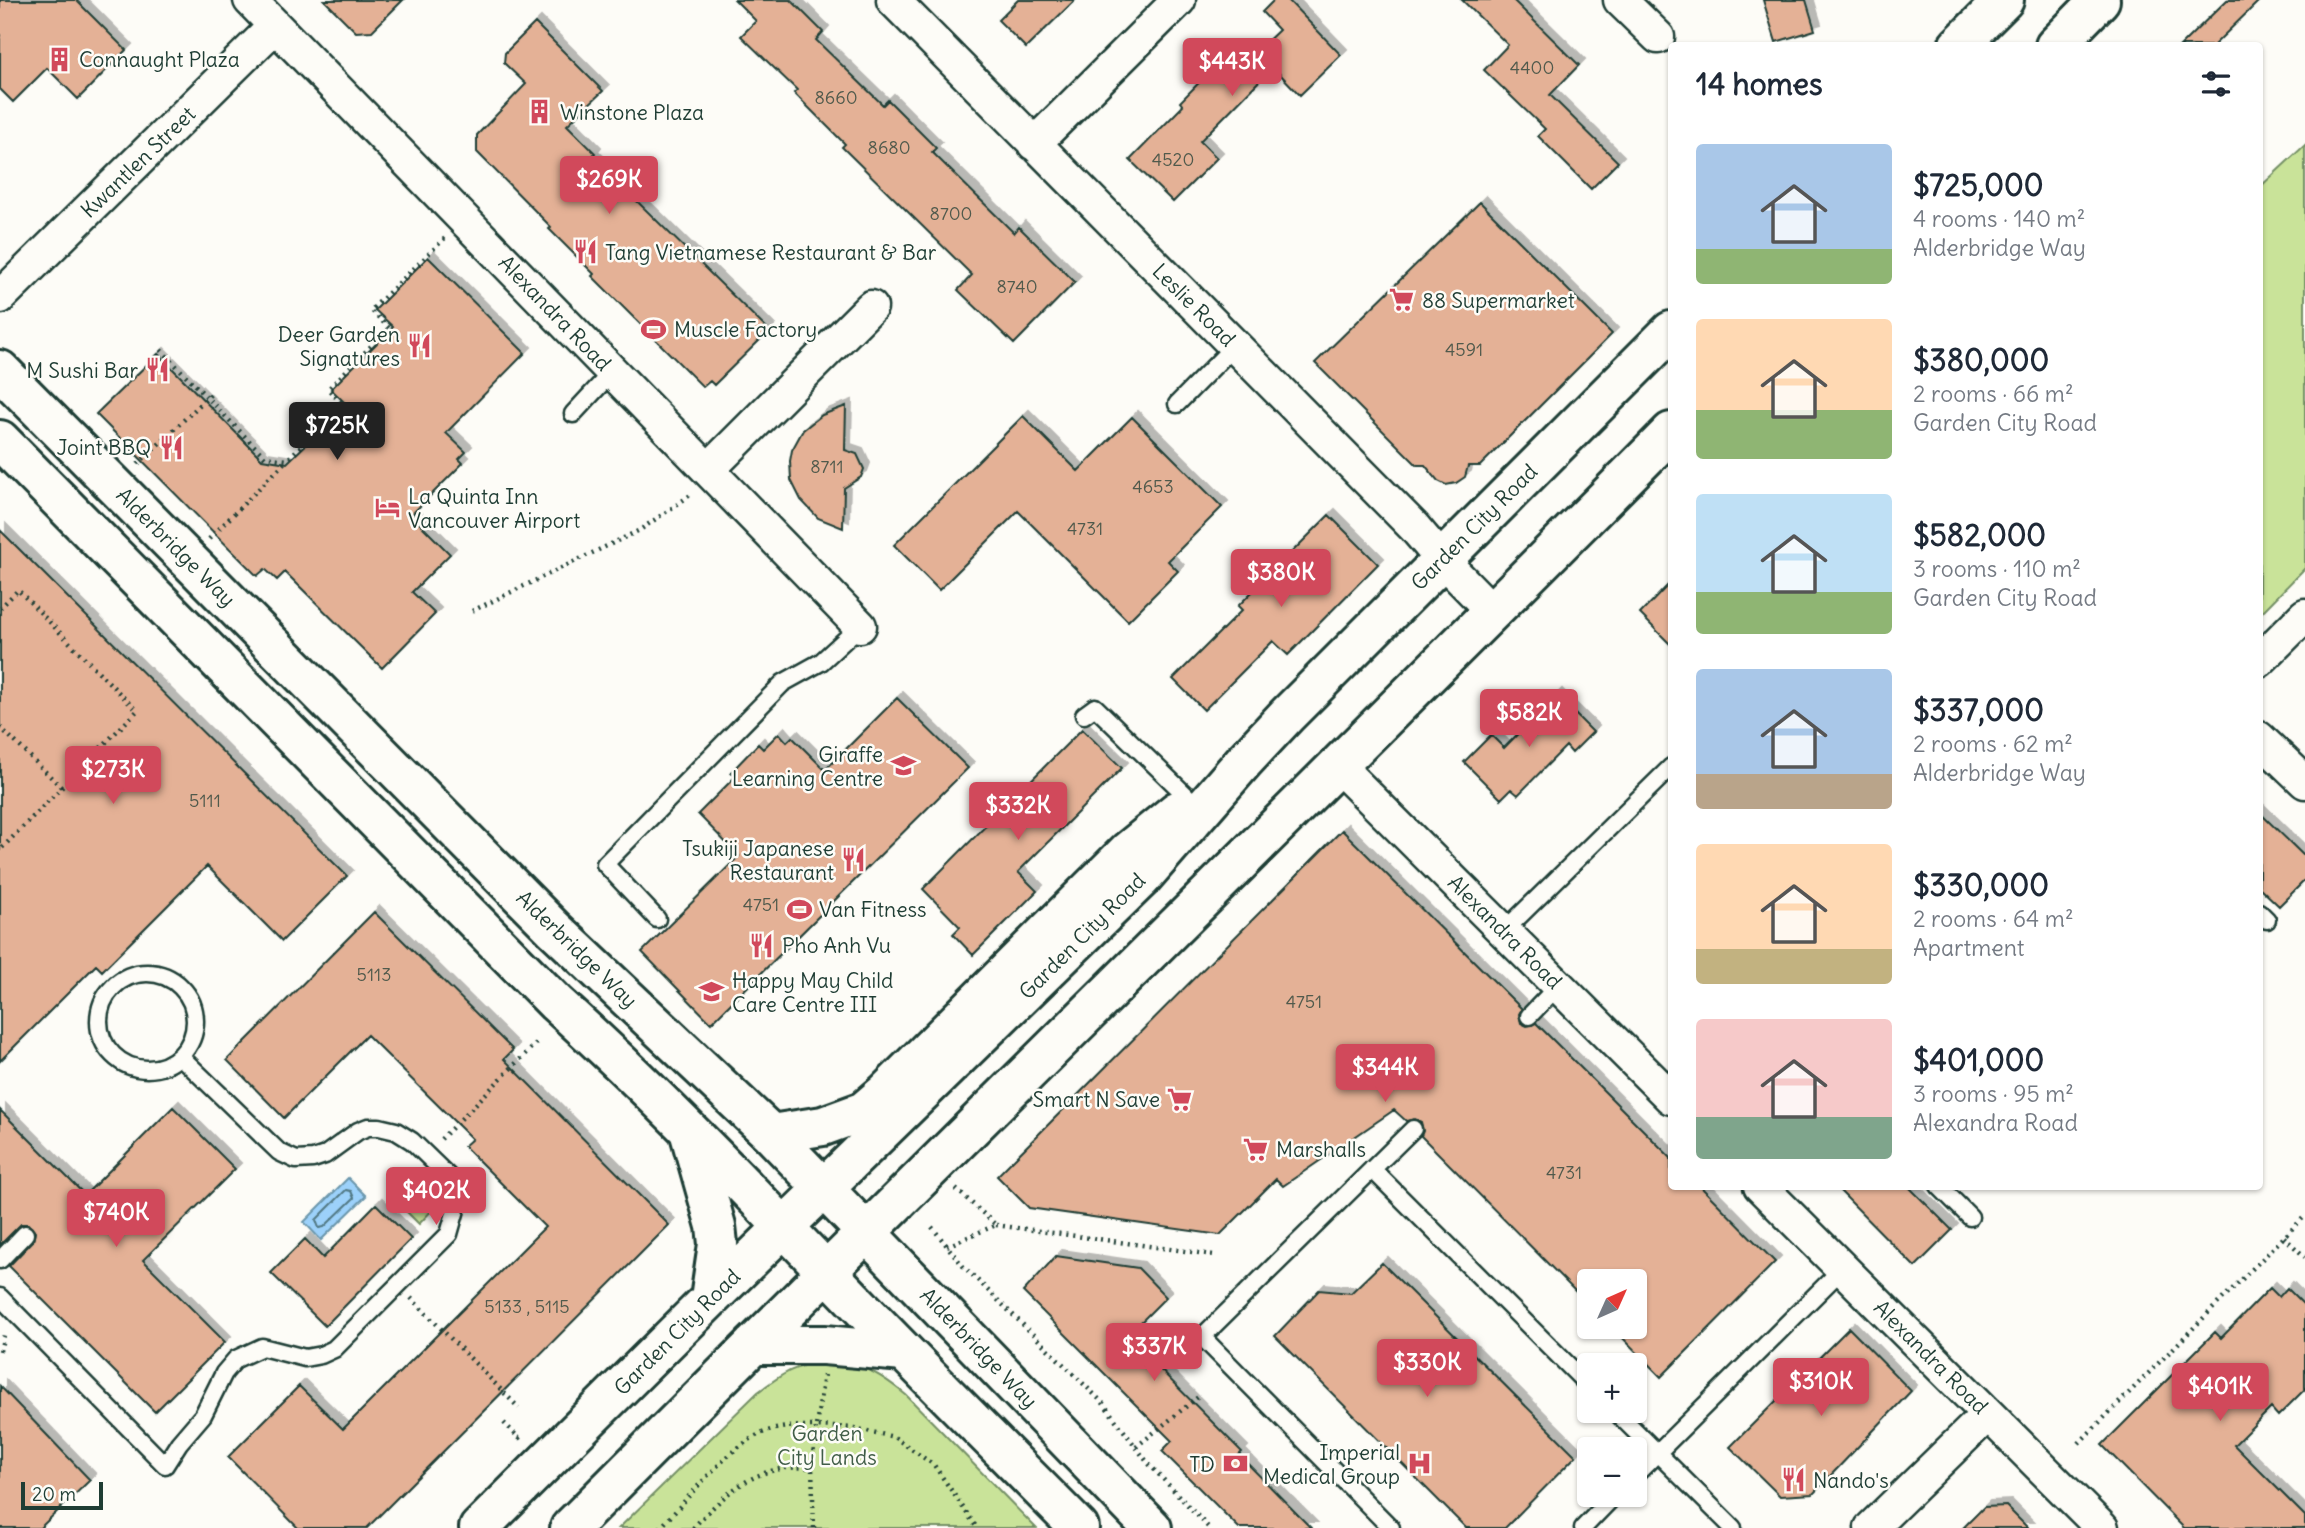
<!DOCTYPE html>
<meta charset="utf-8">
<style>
body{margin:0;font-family:Delius,sans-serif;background:#f6f6f7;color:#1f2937;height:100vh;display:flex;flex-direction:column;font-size:26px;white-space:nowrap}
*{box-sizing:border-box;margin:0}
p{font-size:23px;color:#747a83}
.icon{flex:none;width:38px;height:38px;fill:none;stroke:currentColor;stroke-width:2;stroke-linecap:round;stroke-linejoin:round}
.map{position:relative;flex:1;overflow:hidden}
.sheet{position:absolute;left:1668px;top:42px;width:595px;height:1148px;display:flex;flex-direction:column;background:#fff;border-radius:7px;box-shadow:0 2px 5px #0004}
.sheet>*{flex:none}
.needle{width:46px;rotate:45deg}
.tools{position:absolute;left:1577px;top:1269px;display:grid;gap:14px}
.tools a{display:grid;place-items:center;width:70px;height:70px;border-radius:7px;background:#fff;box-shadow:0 2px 5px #0004;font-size:35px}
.scale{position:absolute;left:21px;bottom:18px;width:82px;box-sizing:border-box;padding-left:7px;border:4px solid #1f3d34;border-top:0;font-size:19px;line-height:24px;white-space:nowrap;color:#1f3d34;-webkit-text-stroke:5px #fdfcf7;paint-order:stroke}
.price{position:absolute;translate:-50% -60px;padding:0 16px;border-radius:7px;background:#d1495b;color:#fff;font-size:23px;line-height:46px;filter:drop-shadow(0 2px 4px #0008)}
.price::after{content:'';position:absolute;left:50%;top:42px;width:21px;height:16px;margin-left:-10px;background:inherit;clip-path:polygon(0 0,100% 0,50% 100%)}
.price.active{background:#222;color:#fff}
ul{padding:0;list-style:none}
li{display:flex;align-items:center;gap:21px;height:175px;padding:0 28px}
li span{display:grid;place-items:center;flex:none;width:196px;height:140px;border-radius:7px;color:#555}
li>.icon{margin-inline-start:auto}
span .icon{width:84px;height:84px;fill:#fffc;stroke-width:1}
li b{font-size:30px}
h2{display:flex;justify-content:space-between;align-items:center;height:84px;padding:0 28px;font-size:30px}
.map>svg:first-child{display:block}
.green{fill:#c9e399;stroke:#749066;stroke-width:2}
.water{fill:#9cd1fa;stroke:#6a96ab;stroke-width:2}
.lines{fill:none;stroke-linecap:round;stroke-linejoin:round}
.shore{stroke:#517883;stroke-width:2}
.building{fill:#e4b196;stroke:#1f3d34;stroke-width:2;filter:url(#shadow)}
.lane-casing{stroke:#1f3d34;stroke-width:21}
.street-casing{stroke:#1f3d34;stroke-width:37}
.secondary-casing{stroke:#1f3d34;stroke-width:44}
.path{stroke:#1f3d34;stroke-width:4.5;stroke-dasharray:2 5;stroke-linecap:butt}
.lane{stroke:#fdfcf7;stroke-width:16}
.street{stroke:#fdfcf7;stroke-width:32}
.secondary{stroke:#fdfcf7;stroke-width:38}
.labels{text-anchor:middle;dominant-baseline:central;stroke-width:5;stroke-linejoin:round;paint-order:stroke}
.number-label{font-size:18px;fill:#505a4c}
.poi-label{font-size:21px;fill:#1f3d34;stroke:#fdfcf7;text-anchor:start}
.street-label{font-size:21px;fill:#1f3d34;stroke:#fdfcf7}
.park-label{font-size:21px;fill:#415e48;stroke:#fdfcf7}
</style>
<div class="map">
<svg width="2305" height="1528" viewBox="0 0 2305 1528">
<defs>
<filter id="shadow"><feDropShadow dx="6" dy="-6" stdDeviation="0" flood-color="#0004"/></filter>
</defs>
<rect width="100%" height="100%" fill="#fdfcf7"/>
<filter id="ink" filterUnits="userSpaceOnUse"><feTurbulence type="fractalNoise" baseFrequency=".0143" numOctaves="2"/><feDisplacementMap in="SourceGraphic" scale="14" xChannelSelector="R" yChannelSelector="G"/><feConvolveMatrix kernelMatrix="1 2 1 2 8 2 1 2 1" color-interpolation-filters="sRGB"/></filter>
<g filter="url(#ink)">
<path class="green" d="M 2305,145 L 2305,568 L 2259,615 L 2259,188 Z
M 407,1176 L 437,1205 L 419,1224 L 389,1194 Z
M 825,1362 C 866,1367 873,1368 906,1395 L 1036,1528 L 619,1528 L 758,1392 C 782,1374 794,1365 825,1362 Z"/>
<path class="water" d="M 348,1178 L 366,1196 L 321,1240 L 304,1222 Z"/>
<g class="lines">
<path class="shore" d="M 346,1190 L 351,1191 L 354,1198 L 324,1227 L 319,1228 L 316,1220 Z"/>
</g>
<path class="building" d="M 0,0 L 76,0 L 126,50 L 78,99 L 47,68 L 13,102 L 0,89 Z
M 324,0 L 403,0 L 372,31 L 356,32 Z
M 735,0 L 791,0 L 823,32 L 816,40 L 883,105 L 888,100 L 936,148 L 932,152 L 1014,233 L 1019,227 L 1075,282 L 1014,344 L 958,290 L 972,275 L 842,147 L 845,144 L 794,93 L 797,90 L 741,36 L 756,21 Z
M 1018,0 L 1075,0 L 1026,48 L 998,20 Z
M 1274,0 L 1288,0 L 1341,55 L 1300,95 L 1273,67 L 1200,141 L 1217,158 L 1173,202 L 1130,160 L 1183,106 L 1180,102 L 1224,57 L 1237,70 L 1279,30 L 1262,12 Z
M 1462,0 L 1513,0 L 1579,65 L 1550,95 L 1618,162 L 1591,189 L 1538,136 L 1545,129 L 1484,70 L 1508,45 Z
M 1763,0 L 1806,0 L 1815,30 L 1776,42 Z
M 2227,0 L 2260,0 L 2213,46 L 2180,46 Z
M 535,23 L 603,91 L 567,125 L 595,153 L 592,157 L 769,331 L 714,385 L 710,381 L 703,387 L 592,276 L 594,274 L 549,229 L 551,227 L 477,152 L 477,135 L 526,84 L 504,63 L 505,53 Z
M 1480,202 L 1612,334 L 1480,466 L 1468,466 L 1465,477 L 1456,483 L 1446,485 L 1438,481 L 1425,465 L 1417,465 L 1315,363 Z
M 428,257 L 525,353 L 446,433 L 466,452 L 459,459 L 463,463 L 411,515 L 450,554 L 412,592 L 435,614 L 382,668 L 285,572 L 277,580 L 265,569 L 257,576 L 96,414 L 158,354 L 262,459 L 287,463 L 347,405 L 331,389 L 393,327 L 375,310 Z
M 846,406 L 845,450 L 857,454 L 864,469 L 861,477 L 844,488 L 843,528 L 818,518 L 801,500 L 791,480 L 790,461 L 792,450 L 803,430 L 822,415 Z
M 1023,416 L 1078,471 L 1132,417 L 1222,507 L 1168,561 L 1178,571 L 1128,621 L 1018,511 L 939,590 L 894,545 Z
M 1329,515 L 1378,564 L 1288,655 L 1273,641 L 1204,710 L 1173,679 L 1242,610 L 1238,606 Z
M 0,530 L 347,876 L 282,941 L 207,866 L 102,971 L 96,965 L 0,1061 Z
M 1671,582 L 1671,645 L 1640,614 Z
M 1556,695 L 1593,732 L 1572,753 L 1566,746 L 1518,795 L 1511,789 L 1501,799 L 1464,762 L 1491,735 L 1504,748 Z
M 897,698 L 968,768 L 711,1023 L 642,952 L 739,856 L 698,814 L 736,776 L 731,772 L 758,744 L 763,749 L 779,733 L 787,742 L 792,737 L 825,770 Z
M 1082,729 L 1122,768 L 1018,872 L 1037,891 L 973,955 L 953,934 L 960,927 L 923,889 Z
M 2259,812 L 2305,857 L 2305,880 L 2279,906 L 2259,887 Z
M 1342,830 L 1522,1009 L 1519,1014 L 1521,1023 L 1527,1026 L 1536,1023 L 1671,1158 L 1671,1186 L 1700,1186 L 1775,1262 L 1661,1377 L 1611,1326 L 1634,1326 L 1634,1281 L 1589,1281 L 1589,1305 L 1421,1136 L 1423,1131 L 1421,1122 L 1415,1119 L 1406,1121 L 1394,1110 L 1283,1186 L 1276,1179 L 1220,1235 L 1029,1208 L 997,1176 Z
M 374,912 L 513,1050 L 504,1059 L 669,1225 L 367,1528 L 298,1528 L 228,1457 L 299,1386 L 343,1429 L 545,1227 L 464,1146 L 472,1139 L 367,1035 L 284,1118 L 227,1060 Z
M 173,1107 L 235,1169 L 143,1260 L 225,1342 L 155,1412 L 9,1266 L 33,1241 L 35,1232 L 28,1224 L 21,1224 L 0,1245 L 0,1110 L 85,1195 Z
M 1835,1186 L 1908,1186 L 1952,1230 L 1915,1267 Z
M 376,1204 L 411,1239 L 325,1326 L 271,1273 L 305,1239 L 323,1258 Z
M 1056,1256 L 1138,1268 L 1166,1297 L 1127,1336 L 1242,1452 L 1239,1455 L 1311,1528 L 1239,1528 L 1162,1451 L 1172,1441 L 1023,1292 Z
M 1382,1263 L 1576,1456 L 1505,1528 L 1466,1528 L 1275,1336 L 1319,1290 L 1351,1293 Z
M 2270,1288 L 2279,1297 L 2287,1288 L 2305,1306 L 2305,1389 L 2278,1416 L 2271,1408 L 2234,1445 L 2305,1516 L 2305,1528 L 2184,1528 L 2102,1445 L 2215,1332 L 2221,1338 Z
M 1849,1328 L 1911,1391 L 1813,1494 L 1780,1496 L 1730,1447 Z
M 0,1386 L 90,1480 L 40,1528 L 0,1528 Z
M 2006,1506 L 2028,1528 L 1963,1528 L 1984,1507 Z"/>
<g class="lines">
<defs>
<path id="lane" d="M 1177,404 L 1235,345
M 573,414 L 612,372
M 1084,715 L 1095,707 L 1198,807
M 2259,912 L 2267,920
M 657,919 L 605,864 L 783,683 L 821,662 L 860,626
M 1504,931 L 1671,767
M99 1021a48 48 0 1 1 96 0a48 48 0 1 1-96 0Z
M 1529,1016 L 1558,986
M 1372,1169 L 1589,1386
M 1939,1186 L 1970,1217
M 0,1260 L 25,1234
M 0,1297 L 165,1465 L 179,1443 L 203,1415 L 224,1373 L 236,1359 L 262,1347 L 305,1358 L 321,1355 L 334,1349 L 449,1234 L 457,1206 L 454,1191 L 448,1176 L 412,1141 L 396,1131 L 379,1127 L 368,1127 L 358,1131 L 325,1155 L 313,1159 L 296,1160 L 279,1152 L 180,1056
M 1614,1410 L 1733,1528
M 1634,1476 L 1842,1269
M 1391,1528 L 1202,1337 L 1413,1129
M 1583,1528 L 1616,1494"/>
<path id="street" d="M 250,0 L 860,626
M 893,0 L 1414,527 L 1442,560 L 1493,612
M 1620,0 L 1658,37
M 1034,144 L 1179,0
M 0,297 L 275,26
M 708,470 L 871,307
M 2259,661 L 2305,615
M 2259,738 L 2305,782
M 1338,766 L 1671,1098
M 1760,1186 L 2102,1528
M 1871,1528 L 1988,1414"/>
<path id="secondary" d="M 1958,46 L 2004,0
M 2055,46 L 2100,0
M 0,370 L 553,928 L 771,1134 L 1152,1528
M 0,440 L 556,1003 C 661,1098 758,1200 856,1302 C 929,1378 1005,1453 1079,1528
M 690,1134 L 716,1226 L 718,1244 L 710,1299
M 771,1134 L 823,1126 L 864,1111 L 885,1093 L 1128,851 L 1177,811
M 753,1345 L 824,1345 L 904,1352
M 479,1528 L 710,1299 L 1141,879 L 1244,761 L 1287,715 L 1671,331
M 570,1528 C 935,1161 1307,800 1671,432"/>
</defs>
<use href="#lane" class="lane-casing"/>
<use href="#street" class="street-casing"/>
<use href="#secondary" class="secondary-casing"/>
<path class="path" d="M 161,350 L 265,457 L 287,460 L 342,404 L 328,389 L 389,328 L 371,310 L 445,238
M 138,464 L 213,392
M 209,539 L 286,461
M 0,608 L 18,590 L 137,711 L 0,850
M 472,611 L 640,530 L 692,494
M 0,727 L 62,788
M 441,1139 L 536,1043
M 996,1225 L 1214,1255
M 932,1227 L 963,1266 L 1103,1403 L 1148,1463 L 1209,1528
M 2284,1237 L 2305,1257
M 947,1246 L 996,1225 L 956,1189
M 411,1298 L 519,1408
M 0,1351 L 5,1331
M 504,1423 L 519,1438 L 523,1435
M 2079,1443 L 2305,1216
M 1136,1447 L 1198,1397
M 660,1528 C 687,1500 731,1442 768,1431 C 783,1426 800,1426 816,1426 L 824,1375
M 693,1528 C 728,1490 758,1463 812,1468
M 814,1528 L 812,1468 L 816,1426 L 854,1428 L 894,1437 L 934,1465 L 977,1528"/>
<use href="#lane" class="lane"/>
<use href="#street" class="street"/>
<use href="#secondary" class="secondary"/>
</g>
</g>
<defs>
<symbol id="building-bare" viewBox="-9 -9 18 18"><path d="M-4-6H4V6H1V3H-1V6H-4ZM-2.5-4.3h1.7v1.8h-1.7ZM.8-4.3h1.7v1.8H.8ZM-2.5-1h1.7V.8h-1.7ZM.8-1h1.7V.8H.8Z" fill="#d1495b" stroke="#fdfcf7" stroke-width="2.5" paint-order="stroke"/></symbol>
<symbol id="restaurant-bare" viewBox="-9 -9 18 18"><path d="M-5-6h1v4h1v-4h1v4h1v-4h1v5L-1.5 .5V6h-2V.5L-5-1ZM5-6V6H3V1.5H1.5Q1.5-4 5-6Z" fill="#d1495b" stroke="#fdfcf7" stroke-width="2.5" paint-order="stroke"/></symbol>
<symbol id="supermarket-bare" viewBox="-9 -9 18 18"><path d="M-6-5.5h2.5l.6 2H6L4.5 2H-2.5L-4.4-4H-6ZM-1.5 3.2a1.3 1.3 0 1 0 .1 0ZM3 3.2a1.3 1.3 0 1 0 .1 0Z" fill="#d1495b" stroke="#fdfcf7" stroke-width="2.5" paint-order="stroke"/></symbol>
<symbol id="stadium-bare" viewBox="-9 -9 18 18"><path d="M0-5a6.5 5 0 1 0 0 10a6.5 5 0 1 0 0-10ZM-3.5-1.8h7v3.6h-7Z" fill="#d1495b" stroke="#fdfcf7" stroke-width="2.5" paint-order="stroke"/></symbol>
<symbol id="hotel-bare" viewBox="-9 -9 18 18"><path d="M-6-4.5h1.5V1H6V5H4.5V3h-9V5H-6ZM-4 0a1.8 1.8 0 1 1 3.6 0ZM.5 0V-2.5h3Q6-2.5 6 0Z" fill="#d1495b" stroke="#fdfcf7" stroke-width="2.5" paint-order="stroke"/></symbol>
<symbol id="school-bare" viewBox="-9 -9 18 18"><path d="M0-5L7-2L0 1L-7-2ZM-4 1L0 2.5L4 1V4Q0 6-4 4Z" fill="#d1495b" stroke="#fdfcf7" stroke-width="2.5" paint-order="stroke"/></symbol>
<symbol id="bank-bare" viewBox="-9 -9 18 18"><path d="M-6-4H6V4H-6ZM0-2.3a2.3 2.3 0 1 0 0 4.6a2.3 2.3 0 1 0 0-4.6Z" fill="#d1495b" stroke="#fdfcf7" stroke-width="2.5" paint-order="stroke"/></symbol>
<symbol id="hospital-bare" viewBox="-9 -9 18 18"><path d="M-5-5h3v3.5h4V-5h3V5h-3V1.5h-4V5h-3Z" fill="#d1495b" stroke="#fdfcf7" stroke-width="2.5" paint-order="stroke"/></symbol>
</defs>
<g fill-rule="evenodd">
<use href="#building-bare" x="42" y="42" width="35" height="35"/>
<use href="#building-bare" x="522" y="94" width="35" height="35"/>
<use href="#restaurant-bare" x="568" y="234" width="35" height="35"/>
<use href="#supermarket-bare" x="1384" y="282" width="35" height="35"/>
<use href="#stadium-bare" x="636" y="312" width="35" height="35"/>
<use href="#restaurant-bare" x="402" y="328" width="35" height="35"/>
<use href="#restaurant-bare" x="140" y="352" width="35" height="35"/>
<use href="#restaurant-bare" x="154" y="430" width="35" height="35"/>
<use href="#hotel-bare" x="370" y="490" width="35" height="35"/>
<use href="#school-bare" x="886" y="748" width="35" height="35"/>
<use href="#restaurant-bare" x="836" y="842" width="35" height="35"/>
<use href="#stadium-bare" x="782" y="892" width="35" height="35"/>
<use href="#restaurant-bare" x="744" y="928" width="35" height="35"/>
<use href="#school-bare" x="694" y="974" width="35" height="35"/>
<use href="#supermarket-bare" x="1162" y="1082" width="35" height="35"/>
<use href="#supermarket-bare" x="1238" y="1132" width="35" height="35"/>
<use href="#bank-bare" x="1218" y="1446" width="35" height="35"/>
<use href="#hospital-bare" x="1402" y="1446" width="35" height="35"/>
<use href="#restaurant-bare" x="1776" y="1462" width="35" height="35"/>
</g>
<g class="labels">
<g class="number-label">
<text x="1532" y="67">4400</text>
<text x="836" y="97">8660</text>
<text x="889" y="147">8680</text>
<text x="1173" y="159">4520</text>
<text x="951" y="213">8700</text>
<text x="1017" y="286">8740</text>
<text x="1464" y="349">4591</text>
<text x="827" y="466">8711</text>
<text x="1153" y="486">4653</text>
<text x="1085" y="528">4731</text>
<text x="205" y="800">5111</text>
<text x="761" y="904">4751</text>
<text x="374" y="974">5113</text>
<text x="1304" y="1001">4751</text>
<text x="1564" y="1172">4731</text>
<text x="527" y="1306">5133 , 5115</text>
</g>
<g class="poi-label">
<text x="79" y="59">Connaught Plaza</text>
<text x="560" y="112">Winstone Plaza</text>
<text x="605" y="252">Tang Vietnamese Restaurant &amp; Bar</text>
<text x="1422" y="300">88 Supermarket</text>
<text x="674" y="329">Muscle Factory</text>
<text x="400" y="334" text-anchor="end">Deer Garden<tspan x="400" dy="24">Signatures</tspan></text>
<text x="138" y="370" text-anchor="end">M Sushi Bar</text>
<text x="151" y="447" text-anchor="end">Joint BBQ</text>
<text x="408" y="496">La Quinta Inn<tspan x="408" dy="24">Vancouver Airport</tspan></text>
<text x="883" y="754" text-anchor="end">Giraffe<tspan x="883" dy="24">Learning Centre</tspan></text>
<text x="834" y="848" text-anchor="end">Tsukiji Japanese<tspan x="834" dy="24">Restaurant</tspan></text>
<text x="819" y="909">Van Fitness</text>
<text x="782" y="945">Pho Anh Vu</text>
<text x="732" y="980">Happy May Child<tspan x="732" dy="24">Care Centre III</tspan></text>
<text x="1160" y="1099" text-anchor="end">Smart N Save</text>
<text x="1276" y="1149">Marshalls</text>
<text x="1400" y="1452" text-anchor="end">Imperial<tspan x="1400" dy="24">Medical Group</tspan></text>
<text x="1215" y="1464" text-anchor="end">TD</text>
<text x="1813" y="1480">Nando's</text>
</g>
<g class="street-label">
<text transform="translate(138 162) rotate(-44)">Kwantlen Street</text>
<text transform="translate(1194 305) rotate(45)">Leslie Road</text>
<text transform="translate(555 313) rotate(46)">Alexandra Road</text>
<text transform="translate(1474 527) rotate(-45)">Garden City Road</text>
<text transform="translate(176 547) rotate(45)">Alderbridge Way</text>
<text transform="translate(1505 932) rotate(45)">Alexandra Road</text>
<text transform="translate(1082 936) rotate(-45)">Garden City Road</text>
<text transform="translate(577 949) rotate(44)">Alderbridge Way</text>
<text transform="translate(677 1332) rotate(-45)">Garden City Road</text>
<text transform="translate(979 1348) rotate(46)">Alderbridge Way</text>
<text transform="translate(1931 1357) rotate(45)">Alexandra Road</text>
</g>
<g class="park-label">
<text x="827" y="1433">Garden<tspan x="827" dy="24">City Lands</tspan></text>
</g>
</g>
</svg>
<div class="tools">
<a><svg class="needle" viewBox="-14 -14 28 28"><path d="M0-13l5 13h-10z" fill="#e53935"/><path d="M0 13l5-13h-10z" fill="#747a83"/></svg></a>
<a>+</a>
<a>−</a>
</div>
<div class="scale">20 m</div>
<b class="price" style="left:1232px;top:98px">$443K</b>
<b class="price" style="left:609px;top:216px">$269K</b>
<b class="price active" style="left:337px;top:462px">$725K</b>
<b class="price" style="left:1281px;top:609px">$380K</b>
<b class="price" style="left:1529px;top:749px">$582K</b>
<b class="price" style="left:113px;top:806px">$273K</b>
<b class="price" style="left:1018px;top:842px">$332K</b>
<b class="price" style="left:1385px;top:1104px">$344K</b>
<b class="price" style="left:436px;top:1227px">$402K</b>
<b class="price" style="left:116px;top:1249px">$740K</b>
<b class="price" style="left:1154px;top:1383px">$337K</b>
<b class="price" style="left:1427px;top:1399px">$330K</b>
<b class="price" style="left:1821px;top:1418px">$310K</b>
<b class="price" style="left:2220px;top:1423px">$401K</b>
<section class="sheet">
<h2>14 homes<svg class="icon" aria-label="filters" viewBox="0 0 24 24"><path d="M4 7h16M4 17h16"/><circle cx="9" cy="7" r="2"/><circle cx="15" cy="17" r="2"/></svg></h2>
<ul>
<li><span style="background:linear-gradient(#a9c7e8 75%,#8fb573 0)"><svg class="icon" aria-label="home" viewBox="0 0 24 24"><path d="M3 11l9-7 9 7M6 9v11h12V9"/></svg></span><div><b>$725,000</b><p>4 rooms · 140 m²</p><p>Alderbridge Way</p></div></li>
<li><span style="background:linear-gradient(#ffd9b3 65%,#8fb573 0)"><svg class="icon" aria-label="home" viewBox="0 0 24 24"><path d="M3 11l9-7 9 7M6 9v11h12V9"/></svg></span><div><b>$380,000</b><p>2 rooms · 66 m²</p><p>Garden City Road</p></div></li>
<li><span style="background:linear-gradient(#bfe0f5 70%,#8fb573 0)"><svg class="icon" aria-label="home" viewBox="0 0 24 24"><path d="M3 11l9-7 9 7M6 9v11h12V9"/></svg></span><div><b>$582,000</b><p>3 rooms · 110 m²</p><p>Garden City Road</p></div></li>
<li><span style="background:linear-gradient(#a9c7e8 75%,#b9a48a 0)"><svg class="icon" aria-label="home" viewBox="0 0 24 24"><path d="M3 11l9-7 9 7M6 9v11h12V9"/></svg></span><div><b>$337,000</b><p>2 rooms · 62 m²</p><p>Alderbridge Way</p></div></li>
<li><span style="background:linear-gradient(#ffd9b3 75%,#c2b280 0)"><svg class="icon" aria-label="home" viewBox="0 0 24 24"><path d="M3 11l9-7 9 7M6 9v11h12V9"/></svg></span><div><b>$330,000</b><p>2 rooms · 64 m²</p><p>Apartment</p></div></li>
<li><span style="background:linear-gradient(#f6c9c9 70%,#7fa58c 0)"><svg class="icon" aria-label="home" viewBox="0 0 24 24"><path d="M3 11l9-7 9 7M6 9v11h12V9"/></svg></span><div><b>$401,000</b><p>3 rooms · 95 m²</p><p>Alexandra Road</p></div></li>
</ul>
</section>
</div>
